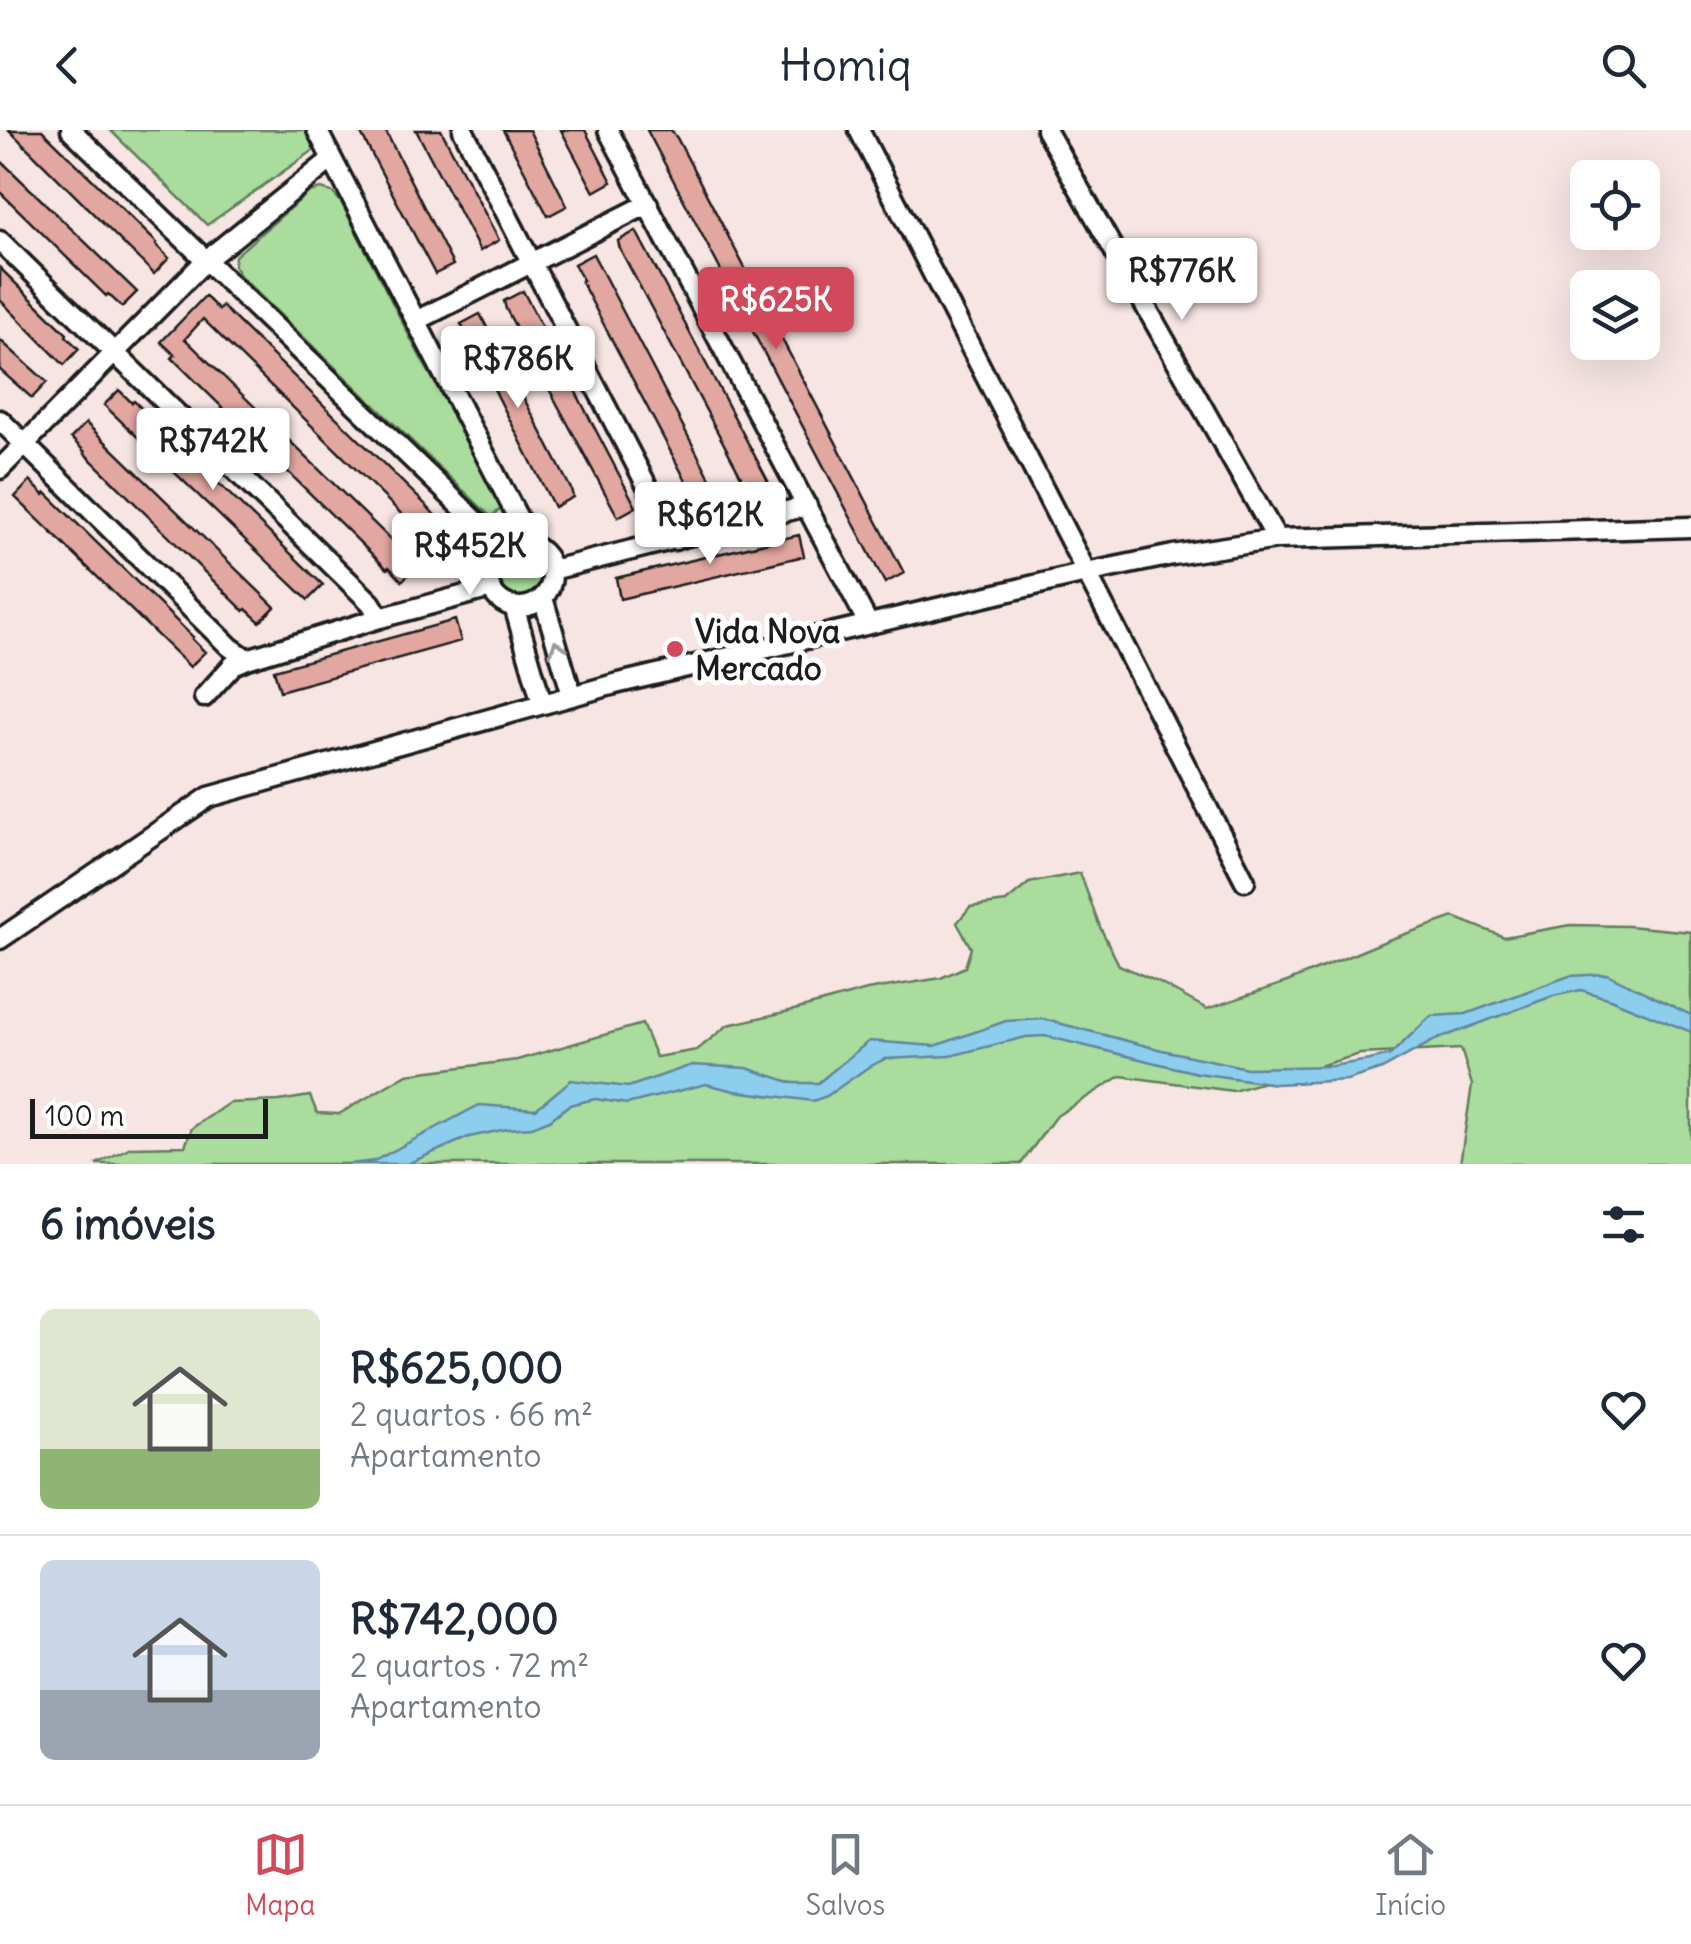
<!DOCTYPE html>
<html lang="pt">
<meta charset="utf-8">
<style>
body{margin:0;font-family:Delius,sans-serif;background:#f6f6f7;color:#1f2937;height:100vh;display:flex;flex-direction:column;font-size:38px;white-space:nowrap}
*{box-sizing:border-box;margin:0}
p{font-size:32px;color:#747a83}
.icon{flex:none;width:55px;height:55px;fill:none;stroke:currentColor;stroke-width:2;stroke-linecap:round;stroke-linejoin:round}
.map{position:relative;height:1034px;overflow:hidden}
.panel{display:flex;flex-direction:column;background:#fff;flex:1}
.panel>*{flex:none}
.fabs{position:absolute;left:1570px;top:30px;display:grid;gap:20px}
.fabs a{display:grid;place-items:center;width:90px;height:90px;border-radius:15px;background:#fff;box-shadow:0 10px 40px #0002;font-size:50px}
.scale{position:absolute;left:30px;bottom:25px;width:238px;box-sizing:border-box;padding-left:10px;border:5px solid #1c1c1c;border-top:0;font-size:28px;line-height:35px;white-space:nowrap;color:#1c1c1c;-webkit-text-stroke:8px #fff;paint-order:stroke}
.price{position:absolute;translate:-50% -85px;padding:0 22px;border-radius:10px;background:#fff;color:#222;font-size:32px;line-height:65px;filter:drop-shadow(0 2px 5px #0008)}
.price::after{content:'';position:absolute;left:50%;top:60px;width:30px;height:22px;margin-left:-15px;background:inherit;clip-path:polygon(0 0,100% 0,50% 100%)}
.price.active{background:#d1495b;color:#fff}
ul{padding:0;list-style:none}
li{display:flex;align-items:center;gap:30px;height:250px;padding:0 40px}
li+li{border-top:2px solid #e0e1e3}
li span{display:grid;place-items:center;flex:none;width:280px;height:200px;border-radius:15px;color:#555}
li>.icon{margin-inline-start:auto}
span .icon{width:120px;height:120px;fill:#fffc;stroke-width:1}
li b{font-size:42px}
h2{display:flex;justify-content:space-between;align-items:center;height:120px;padding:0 40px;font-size:42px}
header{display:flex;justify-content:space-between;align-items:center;height:130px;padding:0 40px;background:#fff;font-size:45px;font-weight:600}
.tabs{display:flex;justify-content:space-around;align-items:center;height:140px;border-top:2px solid #e0e1e3;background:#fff;font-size:28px;color:#747a83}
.tabs a{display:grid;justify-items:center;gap:5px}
.tabs .active{color:#d1495b}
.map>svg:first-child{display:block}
.green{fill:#a9dc9d;stroke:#627c5c;stroke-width:2.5}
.water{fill:#8dcdee;stroke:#60869a;stroke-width:2.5}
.building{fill:#e2a7a0;stroke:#1c1c1c;stroke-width:2.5}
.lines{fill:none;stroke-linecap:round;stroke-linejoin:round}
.street-casing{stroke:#1c1c1c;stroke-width:25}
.street{stroke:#fff;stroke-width:18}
.oneway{stroke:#999}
.poi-dot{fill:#d1495b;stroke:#fff;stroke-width:4}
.labels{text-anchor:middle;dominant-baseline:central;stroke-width:10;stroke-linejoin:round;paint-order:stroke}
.poi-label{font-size:32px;font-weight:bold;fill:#1c1c1c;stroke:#fff;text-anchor:start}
</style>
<header><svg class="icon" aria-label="back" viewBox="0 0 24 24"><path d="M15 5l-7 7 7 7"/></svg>Homiq<svg class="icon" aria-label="search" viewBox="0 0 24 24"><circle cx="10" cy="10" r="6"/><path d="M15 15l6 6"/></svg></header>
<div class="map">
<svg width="1691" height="1034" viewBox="0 0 1691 1034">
<rect width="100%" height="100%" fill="#f6e5e2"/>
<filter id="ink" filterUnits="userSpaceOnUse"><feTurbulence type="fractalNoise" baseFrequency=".01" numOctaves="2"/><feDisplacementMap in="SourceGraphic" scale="20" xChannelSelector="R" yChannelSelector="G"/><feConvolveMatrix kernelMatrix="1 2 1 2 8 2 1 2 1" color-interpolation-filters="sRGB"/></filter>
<g filter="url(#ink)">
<path class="green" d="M 110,0 L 316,0 L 324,13 L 207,95 Z
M 321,59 L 332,62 L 341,72 L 418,223 L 504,376 L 491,387 L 240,146 L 234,135 L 235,126 L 309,62 Z
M500 446a21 21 0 1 1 42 0a21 21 0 1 1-42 0Z
M 1080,743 L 1100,797 L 1119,835 L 1156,851 L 1207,879 L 1287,852 L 1388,810 L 1454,787 L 1504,807 L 1570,795 L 1628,796 L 1691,802 L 1691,1034 L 1460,1034 L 1472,955 L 1461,919 L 1360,924 L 1233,961 L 1121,946 L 1055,987 L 1021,1034 L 96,1034 L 131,1017 L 185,1016 L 192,998 L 229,973 L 279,971 L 310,966 L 317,983 L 339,984 L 407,944 L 517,930 L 642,894 L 656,927 L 697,920 L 728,895 L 798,879 L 867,860 L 941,848 L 965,837 L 971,818 L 957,793 L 970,777 L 1006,772 L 1029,753 Z"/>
<path class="water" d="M 1607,844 L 1691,885 L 1691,902 L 1610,869 L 1581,860 L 1553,866 L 1435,910 L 1382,939 L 1347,950 L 1276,954 L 1197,943 L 1045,906 L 1026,907 L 950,926 L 885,929 L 867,938 L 827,966 L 813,971 L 735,961 L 706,954 L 627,974 L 595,969 L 569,975 L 550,990 L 532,997 L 507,999 L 469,1007 L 407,1034 L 350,1034 L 374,1031 L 479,975 L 536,979 L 571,950 L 628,957 L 692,935 L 747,938 L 793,953 L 818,953 L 869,911 L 935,916 L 1006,891 L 1043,889 L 1162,920 L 1247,938 L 1331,936 L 1370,930 L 1390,925 L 1431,886 L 1466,884 L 1569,846 Z"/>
<path class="building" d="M 9,0 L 42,0 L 157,113 L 156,115 L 169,128 L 154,144 Z
M 359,0 L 385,0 L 453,135 L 435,144 Z
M 416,0 L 441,0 L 499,110 L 480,121 Z
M 503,0 L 529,0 L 567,76 L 548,86 Z
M 561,0 L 585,0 L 612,52 L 594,62 Z
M 647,0 L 671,0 L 677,8 L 904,443 L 885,453 Z
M 0,30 L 137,162 L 122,177 L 108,164 L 106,166 L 0,62 Z
M 636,101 L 768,351 L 749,361 L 620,119 L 618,111 Z
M 593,124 L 711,350 L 714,358 L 695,368 L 581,151 L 583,150 L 574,134 Z
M 0,138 L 67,204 L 66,206 L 79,219 L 64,235 L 0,170 Z
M 523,161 L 636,377 L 618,387 L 506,179 L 504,171 Z
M 205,166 L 219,180 L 222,176 L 424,373 L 450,402 L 435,417 L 203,189 L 185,209 L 417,435 L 402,451 L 389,437 L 387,439 L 172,228 L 175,225 L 161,212 Z
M 480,184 L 571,359 L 573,367 L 554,377 L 461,194 Z
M 0,210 L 47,252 L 32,268 L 0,240 Z
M 119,260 L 132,273 L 134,271 L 323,455 L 308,470 L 104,275 Z
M 86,293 L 275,477 L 260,492 L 246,479 L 244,481 L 84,323 L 85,322 L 71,308 Z
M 30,351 L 44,365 L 46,363 L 193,507 L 192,509 L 205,522 L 190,537 L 15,367 Z
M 799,405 L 804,426 L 620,469 L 616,448 Z
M 455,490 L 461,511 L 280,561 L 274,540 Z"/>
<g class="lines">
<defs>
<path id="street" d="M 71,0 L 504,418
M 317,0 L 532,415
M 463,0 L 675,410
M 608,0 L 868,493
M 859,0 L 1245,751
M 1046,0 L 1277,409
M 0,111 L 371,473 L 380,488
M 416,191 L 648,74
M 0,290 L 230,517 L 247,529
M 0,339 L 206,130 L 332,29
M488 445a32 32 0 1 1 64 0a32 32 0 1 1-64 0Z
M 552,440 L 807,376
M 543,468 L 572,565
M 514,476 L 542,573
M 204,567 L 233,535 L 247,529 L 380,488 L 491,458
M 0,809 L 209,667 L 615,554 L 1086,443 L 1173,425 L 1277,409 L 1691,397"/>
</defs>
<use href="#street" class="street-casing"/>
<use href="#street" class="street"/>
</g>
<defs><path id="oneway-chevron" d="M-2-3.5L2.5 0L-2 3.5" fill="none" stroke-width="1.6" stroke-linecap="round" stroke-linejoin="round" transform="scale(2.5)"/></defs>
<use class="oneway" href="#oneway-chevron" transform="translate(557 517) rotate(-107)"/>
</g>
<circle class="poi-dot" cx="675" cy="519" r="10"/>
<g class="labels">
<g class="poi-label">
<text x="695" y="501">Vida Nova<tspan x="695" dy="37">Mercado</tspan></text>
</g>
</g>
</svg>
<div class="fabs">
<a><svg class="icon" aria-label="locate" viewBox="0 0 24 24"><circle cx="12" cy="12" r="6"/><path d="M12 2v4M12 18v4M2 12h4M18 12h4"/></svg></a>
<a><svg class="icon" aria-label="layers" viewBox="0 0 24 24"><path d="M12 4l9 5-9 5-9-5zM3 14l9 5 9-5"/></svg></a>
</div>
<div class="scale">100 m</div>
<b class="price" style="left:1182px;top:193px">R$776K</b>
<b class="price active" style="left:776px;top:222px">R$625K</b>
<b class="price" style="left:518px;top:281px">R$786K</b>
<b class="price" style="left:213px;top:363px">R$742K</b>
<b class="price" style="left:710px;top:437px">R$612K</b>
<b class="price" style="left:470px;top:468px">R$452K</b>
</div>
<section class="panel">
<h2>6 imóveis<svg class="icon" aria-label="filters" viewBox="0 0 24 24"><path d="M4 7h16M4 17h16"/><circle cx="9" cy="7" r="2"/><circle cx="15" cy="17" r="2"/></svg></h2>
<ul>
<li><span style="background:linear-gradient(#dfe7d0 70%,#8fb573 0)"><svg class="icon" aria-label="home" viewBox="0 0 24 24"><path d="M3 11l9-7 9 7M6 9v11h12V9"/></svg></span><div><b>R$625,000</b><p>2 quartos · 66 m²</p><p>Apartamento</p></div><svg class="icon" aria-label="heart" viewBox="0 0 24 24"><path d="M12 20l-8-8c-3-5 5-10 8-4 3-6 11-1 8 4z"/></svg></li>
<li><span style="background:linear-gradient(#c9d6e8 65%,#9aa5b1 0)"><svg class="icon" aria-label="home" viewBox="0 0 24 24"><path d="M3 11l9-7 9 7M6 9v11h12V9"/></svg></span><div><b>R$742,000</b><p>2 quartos · 72 m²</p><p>Apartamento</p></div><svg class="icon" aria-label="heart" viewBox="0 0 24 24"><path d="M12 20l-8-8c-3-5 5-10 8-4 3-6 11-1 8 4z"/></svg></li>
</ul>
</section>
<nav class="tabs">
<a class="active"><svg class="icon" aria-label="map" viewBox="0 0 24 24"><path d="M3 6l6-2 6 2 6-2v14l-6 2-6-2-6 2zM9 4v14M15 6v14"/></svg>Mapa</a>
<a><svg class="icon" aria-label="saved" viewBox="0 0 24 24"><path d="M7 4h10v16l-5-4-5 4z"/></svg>Salvos</a>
<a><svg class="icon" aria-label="home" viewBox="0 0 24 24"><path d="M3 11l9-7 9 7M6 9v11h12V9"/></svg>Início</a>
</nav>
